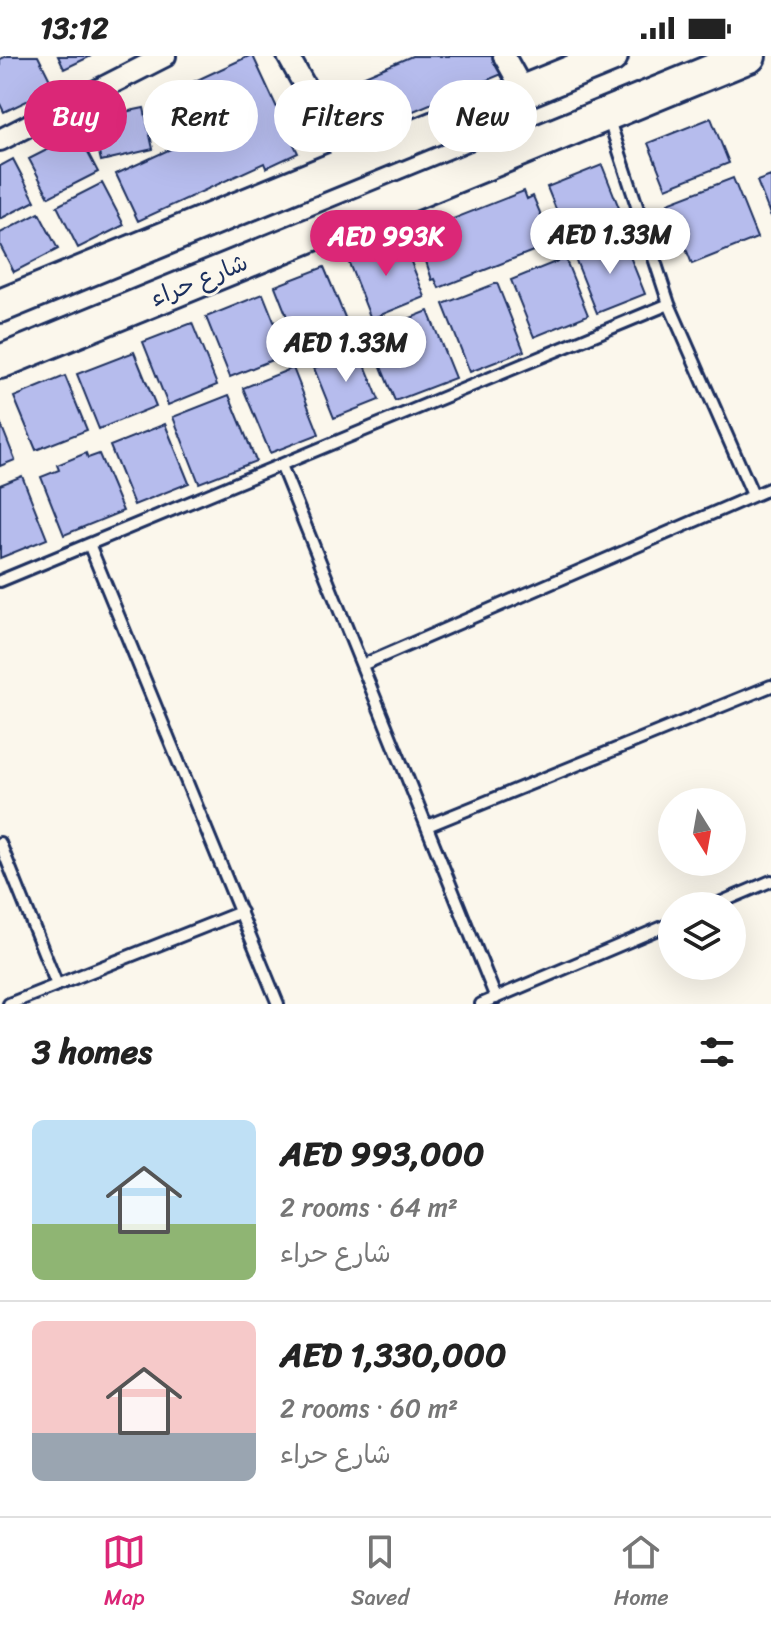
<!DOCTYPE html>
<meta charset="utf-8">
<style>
body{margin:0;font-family:Sriracha,"Playpen Sans Arabic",sans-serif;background:#f6f6f6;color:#222;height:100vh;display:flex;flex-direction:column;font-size:30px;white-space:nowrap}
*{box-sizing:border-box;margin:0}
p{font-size:26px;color:#767676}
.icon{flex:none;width:44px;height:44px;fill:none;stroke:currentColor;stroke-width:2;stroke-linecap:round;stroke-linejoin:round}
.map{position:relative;height:948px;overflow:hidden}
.drawer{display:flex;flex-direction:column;background:#fff;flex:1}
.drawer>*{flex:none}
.top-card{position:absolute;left:24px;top:24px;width:724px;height:72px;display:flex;gap:16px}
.needle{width:52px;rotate:169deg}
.tools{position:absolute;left:658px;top:732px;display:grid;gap:16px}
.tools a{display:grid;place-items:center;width:88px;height:88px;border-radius:50%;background:#fff;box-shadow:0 8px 32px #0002;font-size:40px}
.price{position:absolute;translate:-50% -68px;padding:0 18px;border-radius:28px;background:#fff;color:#222;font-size:26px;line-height:52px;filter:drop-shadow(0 2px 4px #0008)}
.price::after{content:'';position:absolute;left:50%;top:48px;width:24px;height:18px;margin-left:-12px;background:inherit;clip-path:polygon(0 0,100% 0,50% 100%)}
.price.current{background:#db2777;color:#fff}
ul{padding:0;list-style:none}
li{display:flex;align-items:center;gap:24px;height:200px;padding:0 32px}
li+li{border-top:2px solid #e0e0e0}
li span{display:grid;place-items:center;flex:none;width:224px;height:160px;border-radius:12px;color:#555}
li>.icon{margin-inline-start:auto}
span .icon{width:96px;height:96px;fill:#fffc;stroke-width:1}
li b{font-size:34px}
h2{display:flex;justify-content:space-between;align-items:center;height:96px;padding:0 32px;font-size:34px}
.chip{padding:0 28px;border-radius:36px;background:#fff;box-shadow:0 8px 32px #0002;font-size:28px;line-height:72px}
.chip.current{background:#db2777;color:#fff}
.status{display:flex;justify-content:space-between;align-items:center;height:56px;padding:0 40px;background:#fff;direction:ltr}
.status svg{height:22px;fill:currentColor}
.tabs{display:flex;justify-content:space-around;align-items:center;height:112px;border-top:2px solid #e0e0e0;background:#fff;font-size:22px;color:#767676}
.tabs a{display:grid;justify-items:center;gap:4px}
.tabs .current{color:#db2777}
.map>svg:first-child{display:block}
.building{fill:#b6bced;stroke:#1b2f5e;stroke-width:2}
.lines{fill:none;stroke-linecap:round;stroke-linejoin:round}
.service-casing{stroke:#1b2f5e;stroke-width:16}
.minor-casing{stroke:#1b2f5e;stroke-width:26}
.primary-casing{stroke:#1b2f5e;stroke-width:38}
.service{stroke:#fbf7ec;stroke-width:10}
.minor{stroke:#fbf7ec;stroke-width:20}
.primary{stroke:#fbf7ec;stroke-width:32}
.labels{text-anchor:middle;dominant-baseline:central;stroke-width:6;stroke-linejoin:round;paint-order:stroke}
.street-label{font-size:24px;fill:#1b2f5e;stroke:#fbf7ec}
</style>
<div class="status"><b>13:12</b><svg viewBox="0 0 49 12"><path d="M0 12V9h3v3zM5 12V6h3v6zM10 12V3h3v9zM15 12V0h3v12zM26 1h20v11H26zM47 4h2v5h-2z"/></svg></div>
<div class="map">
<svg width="771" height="948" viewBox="0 0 771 948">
<rect width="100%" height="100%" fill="#fbf7ec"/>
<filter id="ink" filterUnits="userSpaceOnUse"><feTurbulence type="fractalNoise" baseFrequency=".0125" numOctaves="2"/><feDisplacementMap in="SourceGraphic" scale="16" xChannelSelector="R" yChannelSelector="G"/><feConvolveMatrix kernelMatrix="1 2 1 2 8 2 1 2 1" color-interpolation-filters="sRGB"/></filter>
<g filter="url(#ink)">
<path class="building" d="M 7,0 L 38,0 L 54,32 L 4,56 L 0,48 L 0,3 Z
M 58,0 L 91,0 L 64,13 Z
M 249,0 L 253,0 L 298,97 L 266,112 L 264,107 L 138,165 L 116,118 L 175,91 L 154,44 Z
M 412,0 L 495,0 L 502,18 L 368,74 L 348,27 Z
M 144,52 L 153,93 L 101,105 L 91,63 Z
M 711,62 L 729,107 L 666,132 L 648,87 Z
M 78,78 L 98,116 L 49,141 L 29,103 Z
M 13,103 L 35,145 L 0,163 L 0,110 Z
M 602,109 L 621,157 L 566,178 L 547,131 Z
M 771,120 L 771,161 L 757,125 Z
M 733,122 L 757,182 L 692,208 L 668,147 Z
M 102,127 L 124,169 L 78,192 L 57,150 Z
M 524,135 L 527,143 L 533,140 L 549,178 L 542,180 L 546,190 L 439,232 L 435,223 L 432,224 L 417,177 Z
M 39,157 L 58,193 L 14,216 L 0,189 L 0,177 Z
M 401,181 L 425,241 L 371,263 L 347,202 Z
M 623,183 L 645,238 L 597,257 L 575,202 Z
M 565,202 L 588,259 L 534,281 L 511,224 Z
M 324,211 L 349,271 L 299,291 L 275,230 Z
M 497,227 L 524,295 L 470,316 L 443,248 Z
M 263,238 L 287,298 L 230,321 L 206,261 Z
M 428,255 L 455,322 L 395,345 L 368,279 Z
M 192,267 L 217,329 L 168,349 L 143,286 Z
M 359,294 L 379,344 L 334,362 L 314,312 Z
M 134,296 L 156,350 L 99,373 L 77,318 Z
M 293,312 L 319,378 L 270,397 L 243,332 Z
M 65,320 L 87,374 L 36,394 L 14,341 Z
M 229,339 L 256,405 L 199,427 L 173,361 Z
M 0,366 L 15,404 L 0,410 Z
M 165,368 L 189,427 L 134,449 L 110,390 Z
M 86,397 L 88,402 L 99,398 L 123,455 L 64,479 L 41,421 L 59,414 L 57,409 Z
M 22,420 L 47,483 L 0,502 L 0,429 Z"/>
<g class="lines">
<defs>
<path id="service" d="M 608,61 L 669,248 L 753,439
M 281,409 L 496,942
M 89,488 L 278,948
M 0,525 L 669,248
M 362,609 L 771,432
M 427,770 L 771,630
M 0,787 L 57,929
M 712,850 L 771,825
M 9,948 L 241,856
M 481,948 L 672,867"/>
<path id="minor" d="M 288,0 L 349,109
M 504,0 L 524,36
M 0,84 L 165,0"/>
<path id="primary" d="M 0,250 L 611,0
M 0,306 L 749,0"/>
</defs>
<use href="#service" class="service-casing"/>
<use href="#minor" class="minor-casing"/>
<use href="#primary" class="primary-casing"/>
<use href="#service" class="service"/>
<use href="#minor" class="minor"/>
<use href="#primary" class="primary"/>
</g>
</g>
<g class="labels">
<g class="street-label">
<text transform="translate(199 224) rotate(-22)">شارع حراء</text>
</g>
</g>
</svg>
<div class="tools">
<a><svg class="needle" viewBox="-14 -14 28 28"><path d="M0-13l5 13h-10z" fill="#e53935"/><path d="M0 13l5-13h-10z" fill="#767676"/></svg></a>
<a><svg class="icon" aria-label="layers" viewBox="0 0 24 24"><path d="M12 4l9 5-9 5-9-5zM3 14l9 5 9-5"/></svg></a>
</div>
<b class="price" style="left:610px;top:220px">AED 1.33M</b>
<b class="price current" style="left:386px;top:222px">AED 993K</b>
<b class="price" style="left:346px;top:328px">AED 1.33M</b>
<div class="top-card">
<a class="chip current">Buy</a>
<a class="chip">Rent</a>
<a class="chip">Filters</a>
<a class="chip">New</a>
</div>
</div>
<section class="drawer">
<h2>3 homes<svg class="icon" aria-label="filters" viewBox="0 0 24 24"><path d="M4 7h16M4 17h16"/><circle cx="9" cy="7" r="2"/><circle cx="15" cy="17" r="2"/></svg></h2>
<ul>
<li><span style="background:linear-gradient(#bfe0f5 65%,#8fb573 0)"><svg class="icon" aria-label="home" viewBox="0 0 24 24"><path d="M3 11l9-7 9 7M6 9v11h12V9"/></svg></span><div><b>AED 993,000</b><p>2 rooms · 64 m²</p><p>شارع حراء</p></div></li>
<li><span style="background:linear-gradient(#f6c9c9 70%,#9aa5b1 0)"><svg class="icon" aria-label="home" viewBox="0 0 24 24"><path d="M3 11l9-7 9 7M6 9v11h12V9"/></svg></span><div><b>AED 1,330,000</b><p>2 rooms · 60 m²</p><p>شارع حراء</p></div></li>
</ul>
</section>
<nav class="tabs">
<a class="current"><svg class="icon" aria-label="map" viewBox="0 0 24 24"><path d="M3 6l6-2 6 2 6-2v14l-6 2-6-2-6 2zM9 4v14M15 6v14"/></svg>Map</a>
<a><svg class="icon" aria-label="saved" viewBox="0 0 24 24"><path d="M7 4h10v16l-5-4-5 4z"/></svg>Saved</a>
<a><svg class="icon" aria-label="home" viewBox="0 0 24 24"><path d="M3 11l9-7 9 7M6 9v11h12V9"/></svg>Home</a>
</nav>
